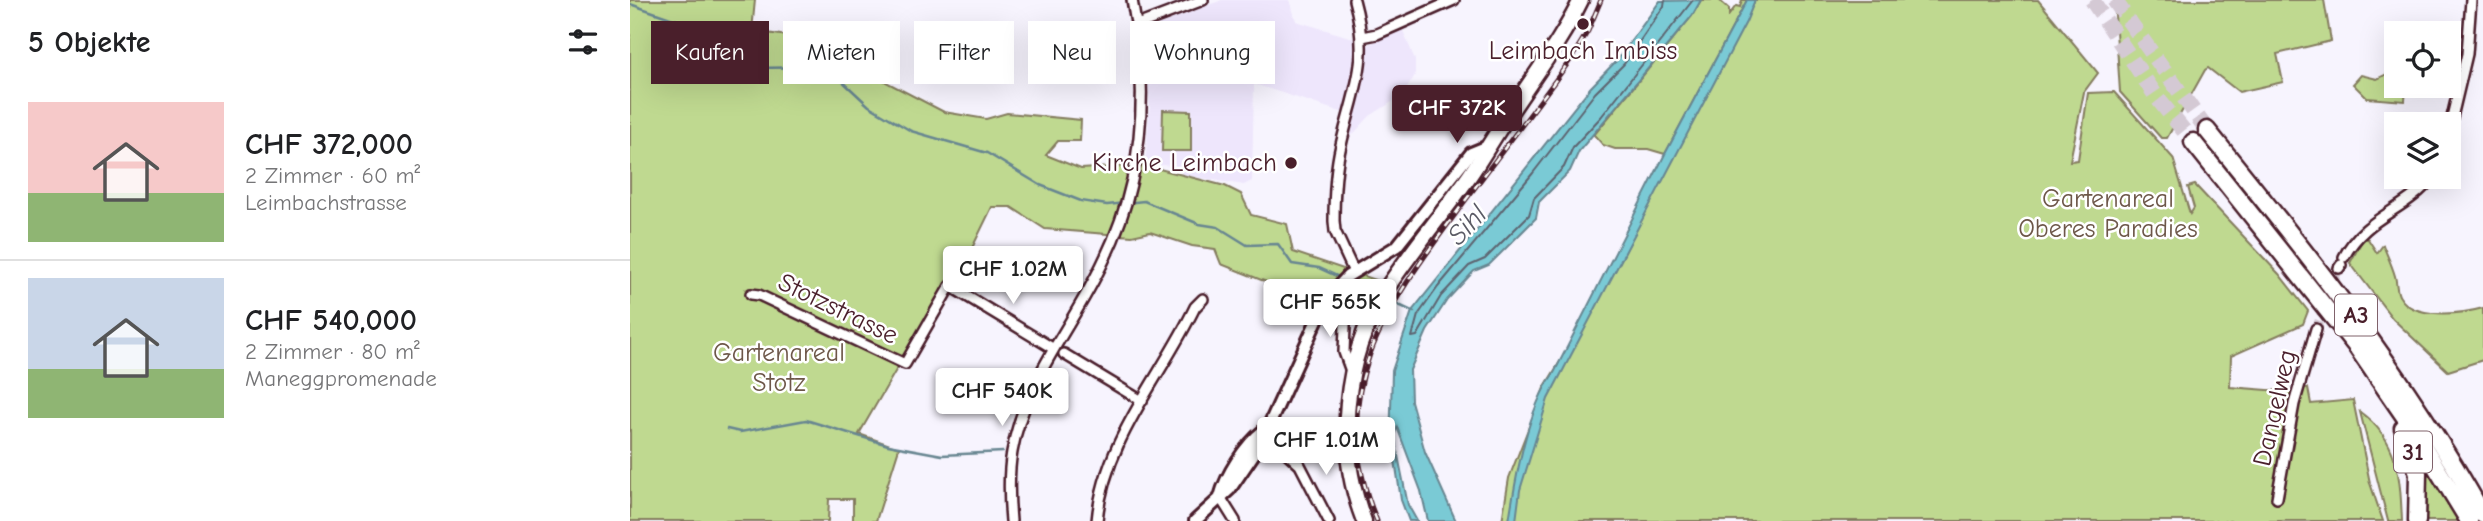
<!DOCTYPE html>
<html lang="de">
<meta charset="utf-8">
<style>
body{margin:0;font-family:"Comic Neue",sans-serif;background:#f6f6f6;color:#202124;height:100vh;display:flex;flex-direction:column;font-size:26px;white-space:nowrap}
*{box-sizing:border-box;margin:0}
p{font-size:23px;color:#757577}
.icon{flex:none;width:38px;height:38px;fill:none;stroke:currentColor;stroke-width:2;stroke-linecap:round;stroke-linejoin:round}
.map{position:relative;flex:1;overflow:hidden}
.drawer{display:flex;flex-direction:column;background:#fff;width:630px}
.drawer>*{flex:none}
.banner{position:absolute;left:21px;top:21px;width:665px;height:63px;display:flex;gap:14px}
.fabs{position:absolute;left:1754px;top:21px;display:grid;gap:14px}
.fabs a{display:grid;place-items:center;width:77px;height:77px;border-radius:0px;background:#fff;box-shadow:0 7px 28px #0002;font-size:35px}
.price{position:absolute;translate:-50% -60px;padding:0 16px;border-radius:7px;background:#fff;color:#222;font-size:23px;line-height:46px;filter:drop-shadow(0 2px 4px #0008)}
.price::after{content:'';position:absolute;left:50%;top:42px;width:21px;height:16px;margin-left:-10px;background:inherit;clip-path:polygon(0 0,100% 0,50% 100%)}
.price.selected{background:#4a1f2b;color:#fff}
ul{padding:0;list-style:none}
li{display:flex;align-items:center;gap:21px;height:175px;padding:0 28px}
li+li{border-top:2px solid #e0e0e0}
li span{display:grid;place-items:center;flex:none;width:196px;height:140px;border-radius:0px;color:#555}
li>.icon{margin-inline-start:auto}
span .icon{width:84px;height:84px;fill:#fffc;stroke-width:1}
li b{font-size:30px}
h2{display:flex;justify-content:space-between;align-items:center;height:84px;padding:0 28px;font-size:30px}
.pill{padding:0 24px;border-radius:0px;background:#fff;box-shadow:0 7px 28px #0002;font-size:24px;line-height:63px}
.pill.selected{background:#4a1f2b;color:#fff}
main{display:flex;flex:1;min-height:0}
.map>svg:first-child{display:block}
.built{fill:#eee6fc}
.green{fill:#bfd990;stroke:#847c5e;stroke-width:2}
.water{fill:#7acad5;stroke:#678691;stroke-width:2}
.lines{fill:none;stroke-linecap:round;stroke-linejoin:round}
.shore{stroke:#5d636f;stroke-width:2}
.stream{stroke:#678691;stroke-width:2.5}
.minor-tunnel{stroke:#d4c9d4;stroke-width:9;stroke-dasharray:9 4.5;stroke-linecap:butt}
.motorway-tunnel{stroke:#d4c9d4;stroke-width:16;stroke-dasharray:16 8;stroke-linecap:butt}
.minor-casing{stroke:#4a1f2b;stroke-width:14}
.tertiary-casing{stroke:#4a1f2b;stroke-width:16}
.primary-casing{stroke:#4a1f2b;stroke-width:19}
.motorway-casing{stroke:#4a1f2b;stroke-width:21}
.minor{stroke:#fff;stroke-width:9}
.tertiary{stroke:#fff;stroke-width:10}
.primary{stroke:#fff;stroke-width:14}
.motorway{stroke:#fff;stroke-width:16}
.rail-casing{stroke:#4a1f2b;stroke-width:5}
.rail{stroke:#fff;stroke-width:2.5;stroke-dasharray:8;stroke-linecap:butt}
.poi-dot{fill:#4a1f2b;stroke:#fff;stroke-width:2.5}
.labels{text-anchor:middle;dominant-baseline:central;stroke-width:5;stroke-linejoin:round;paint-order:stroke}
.shield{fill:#fff;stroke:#80626b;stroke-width:2}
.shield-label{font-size:24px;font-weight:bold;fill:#4a1f2b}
.poi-label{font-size:26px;fill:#4a1f2b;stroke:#fff}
.park-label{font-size:26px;fill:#6d5749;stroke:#fff}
.street-label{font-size:26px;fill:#4a1f2b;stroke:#fff}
.water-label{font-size:28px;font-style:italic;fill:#5b5b66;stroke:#fff}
</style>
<main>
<section class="drawer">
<h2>5 Objekte<svg class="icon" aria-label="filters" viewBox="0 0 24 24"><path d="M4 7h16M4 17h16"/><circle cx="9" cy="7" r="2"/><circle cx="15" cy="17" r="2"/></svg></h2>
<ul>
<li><span style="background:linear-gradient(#f6c9c9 65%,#8fb573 0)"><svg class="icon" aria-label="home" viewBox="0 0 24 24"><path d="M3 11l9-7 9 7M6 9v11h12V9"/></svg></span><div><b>CHF 372,000</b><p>2 Zimmer · 60 m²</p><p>Leimbachstrasse</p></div></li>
<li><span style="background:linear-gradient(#c9d6e8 65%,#8fb573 0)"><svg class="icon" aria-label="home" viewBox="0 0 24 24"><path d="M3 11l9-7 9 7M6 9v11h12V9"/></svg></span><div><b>CHF 540,000</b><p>2 Zimmer · 80 m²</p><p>Maneggpromenade</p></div></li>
</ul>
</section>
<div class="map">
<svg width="1853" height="521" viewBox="0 0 1853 521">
<rect width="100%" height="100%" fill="#f7f4fe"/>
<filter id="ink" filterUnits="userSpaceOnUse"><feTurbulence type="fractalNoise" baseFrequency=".0143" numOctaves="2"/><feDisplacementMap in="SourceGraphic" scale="14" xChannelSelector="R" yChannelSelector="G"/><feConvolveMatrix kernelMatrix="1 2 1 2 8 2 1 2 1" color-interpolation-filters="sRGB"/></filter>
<g filter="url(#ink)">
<path class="built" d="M 592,0 L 660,0 L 666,21 L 723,38 L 727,49 L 724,82 L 714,113 L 624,84 L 622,181 L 614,185 L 553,175 L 549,172 L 551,167 L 515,163 L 520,104 L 515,39 L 522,27 Z
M 772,28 L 785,60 L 785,75 L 773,95 L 740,116 L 712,146 L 734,71 L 738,45 Z"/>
<path class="green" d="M 0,0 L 125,0 L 122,31 L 215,44 L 256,82 L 314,112 L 356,119 L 377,113 L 451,120 L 450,141 L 428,141 L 416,155 L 451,169 L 514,165 L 595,186 L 611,194 L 621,215 L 657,224 L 663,252 L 749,281 L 733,306 L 710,287 L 676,284 L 664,293 L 591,264 L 585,249 L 562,246 L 520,232 L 502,236 L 415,229 L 381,207 L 362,207 L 326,281 L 320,278 L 276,354 L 268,358 L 133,294 L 116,290 L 121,296 L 129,297 L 269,365 L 229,434 L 269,448 L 246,521 L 223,521 L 223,499 L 199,499 L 198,521 L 0,521 Z
M 1071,0 L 1089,0 L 1099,9 L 1099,15 L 1106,6 L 1110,7 L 1112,0 L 1117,0 L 1035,154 L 1018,149 L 985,149 L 973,145 L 964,135 L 1062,16 Z
M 1125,0 L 1408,0 L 1468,73 L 1454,92 L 1440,161 L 1448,160 L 1458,93 L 1484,92 L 1543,158 L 1560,214 L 1564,208 L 1558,187 L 1565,185 L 1649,274 L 1678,311 L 1673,324 L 1601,356 L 1600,387 L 1663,392 L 1672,387 L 1678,388 L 1681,404 L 1723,400 L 1740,483 L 1753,521 L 872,521 L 879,478 L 914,388 L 986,269 Z
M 1484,0 L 1694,0 L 1701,41 L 1647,54 L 1653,82 L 1609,92 L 1578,68 L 1575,70 L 1537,138 L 1531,138 L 1490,92 Z
M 1759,73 L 1766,86 L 1776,88 L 1775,101 L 1737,98 L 1723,84 L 1731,75 L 1747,79 Z
M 533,110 L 561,111 L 561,151 L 532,151 Z
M 1733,239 L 1738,239 L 1747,253 L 1753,245 C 1757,255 1762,265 1765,276 C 1767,283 1766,292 1770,297 C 1783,320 1832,314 1853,308 L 1853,360 L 1818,371 L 1763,319 L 1720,263 Z
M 1730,412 C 1769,440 1770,476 1772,521 L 1758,521 Z
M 1795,468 L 1830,521 L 1794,521 C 1802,504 1792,487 1795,468 Z"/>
<path class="water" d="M 1071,0 L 1062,16 L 949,151 L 940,171 L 909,202 L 906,218 L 859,265 L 844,271 L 817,300 L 797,331 L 780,370 L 781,401 L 795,452 L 826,521 L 798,521 L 791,491 L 767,427 L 764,436 L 778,505 L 787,521 L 779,521 L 771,500 L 763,447 L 760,449 L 762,371 L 782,311 L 960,88 L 988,59 L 1030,1 Z
M 1117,0 L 1125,0 L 1116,22 L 918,399 L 890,490 L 886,521 L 879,521 C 886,476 897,409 924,373 L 1035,154 Z"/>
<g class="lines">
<path class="shore" d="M 1035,0 L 1034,6 L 994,64 L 965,93 L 903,173 L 808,287 L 788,315 L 782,337 L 787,336 L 811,296 L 839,266 L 855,259 L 899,215 L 904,198 L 934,167 L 943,147 L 971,117 L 1063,0"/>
<path class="stream" d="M 0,4 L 52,22 L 104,50 L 124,68 L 190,67 L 208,77 L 239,106 L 281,131 L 357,153 L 410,185 L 451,201 L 477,205 L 514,201 L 569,224 L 588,227 L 617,245 L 648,244 L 662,264 L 689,268 L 711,278
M 717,280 L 749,295
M 758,300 L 784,312
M 97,429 L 110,432 L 176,420 L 258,445 L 312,455 L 373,452
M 730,432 L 752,434 L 763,427"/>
<path class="minor-tunnel" d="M 1686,329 L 1709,268"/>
<path class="motorway-tunnel" d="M 1462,0 L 1528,99 L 1563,142
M 1484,0 L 1577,130"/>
<defs>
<path id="minor" d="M 507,25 L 573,0
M 732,37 L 747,34 L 824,0
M 1818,134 L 1837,54 L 1841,0
M 1714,257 C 1736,215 1777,211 1802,177
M 1709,268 L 1711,265
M 724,272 L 705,231 L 704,221 C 704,195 705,170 711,145 C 724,88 741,60 724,0
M 705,288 L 716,301 L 714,352 L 722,374
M 121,294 L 129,295 L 275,364 L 320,286 L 424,349
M 434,354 L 512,401
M 633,431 L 670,465 L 699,521
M 590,497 L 605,521
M 1647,498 L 1664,404 L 1686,329
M 381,521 C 379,498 378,474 382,452 C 394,380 444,325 474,260 C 514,178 519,88 502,0
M 467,521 C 474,440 531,378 565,307 L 573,299"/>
<path id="tertiary" d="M 590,497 C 596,475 615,445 633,431
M 565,521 L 600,489 L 630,445 L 697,298 L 718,276 L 767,246 L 841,153 L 858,146"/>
<path id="primary" d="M 734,521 C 705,446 713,359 755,291 C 781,251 813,214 840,175 C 855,153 868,130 883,108 C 907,72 932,39 951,0"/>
<path id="motorway" d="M 1577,130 C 1680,257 1773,372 1853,515
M 1563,142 L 1726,346 L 1779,423 L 1839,521
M 1773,428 L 1788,473 L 1787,521"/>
</defs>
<use href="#minor" class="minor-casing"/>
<use href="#tertiary" class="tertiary-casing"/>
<use href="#primary" class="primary-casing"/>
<use href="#motorway" class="motorway-casing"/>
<use href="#minor" class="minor"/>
<use href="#tertiary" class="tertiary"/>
<use href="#primary" class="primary"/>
<use href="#motorway" class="motorway"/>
<defs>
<path id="rail" d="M 747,521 C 693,392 755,309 829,209 C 866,159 904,110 941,59 L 958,31 L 971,0"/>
</defs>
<use href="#rail" class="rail-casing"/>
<use href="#rail" class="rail"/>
</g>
</g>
<g class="poi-dot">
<circle cx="953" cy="24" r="7"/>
<circle cx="661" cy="163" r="7"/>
</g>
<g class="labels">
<g class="shield">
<rect x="1705" y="294.5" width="42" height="41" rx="5"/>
<rect x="1764" y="431.5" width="38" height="41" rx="5"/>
</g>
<g class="shield-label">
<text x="1726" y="315">A3</text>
<text x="1783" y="452">31</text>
</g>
<g class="poi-label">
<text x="953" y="51">Leimbach Imbiss</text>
<text x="647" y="163" text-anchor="end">Kirche Leimbach</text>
</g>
<g class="park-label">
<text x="1478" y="199">Gartenareal<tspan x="1478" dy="30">Oberes Paradies</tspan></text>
<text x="149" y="353">Gartenareal<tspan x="149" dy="30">Stotz</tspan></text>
</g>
<g class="street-label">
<text transform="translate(208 309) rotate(26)">Stotzstrasse</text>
<text transform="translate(1645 408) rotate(-77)">Dangelweg</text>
</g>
<g class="water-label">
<text transform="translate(837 225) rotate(-47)">Sihl</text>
</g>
</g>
</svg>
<div class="fabs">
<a><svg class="icon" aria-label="locate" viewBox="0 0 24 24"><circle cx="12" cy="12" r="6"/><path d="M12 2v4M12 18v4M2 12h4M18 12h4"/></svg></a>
<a><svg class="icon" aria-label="layers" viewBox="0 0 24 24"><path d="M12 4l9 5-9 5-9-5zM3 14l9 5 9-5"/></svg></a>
</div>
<b class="price selected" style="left:827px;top:145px">CHF 372K</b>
<b class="price" style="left:383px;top:306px">CHF 1.02M</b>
<b class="price" style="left:700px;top:339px">CHF 565K</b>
<b class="price" style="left:372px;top:428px">CHF 540K</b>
<b class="price" style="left:696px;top:477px">CHF 1.01M</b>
<div class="banner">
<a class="pill selected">Kaufen</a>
<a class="pill">Mieten</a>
<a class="pill">Filter</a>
<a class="pill">Neu</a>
<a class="pill">Wohnung</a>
</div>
</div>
</main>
